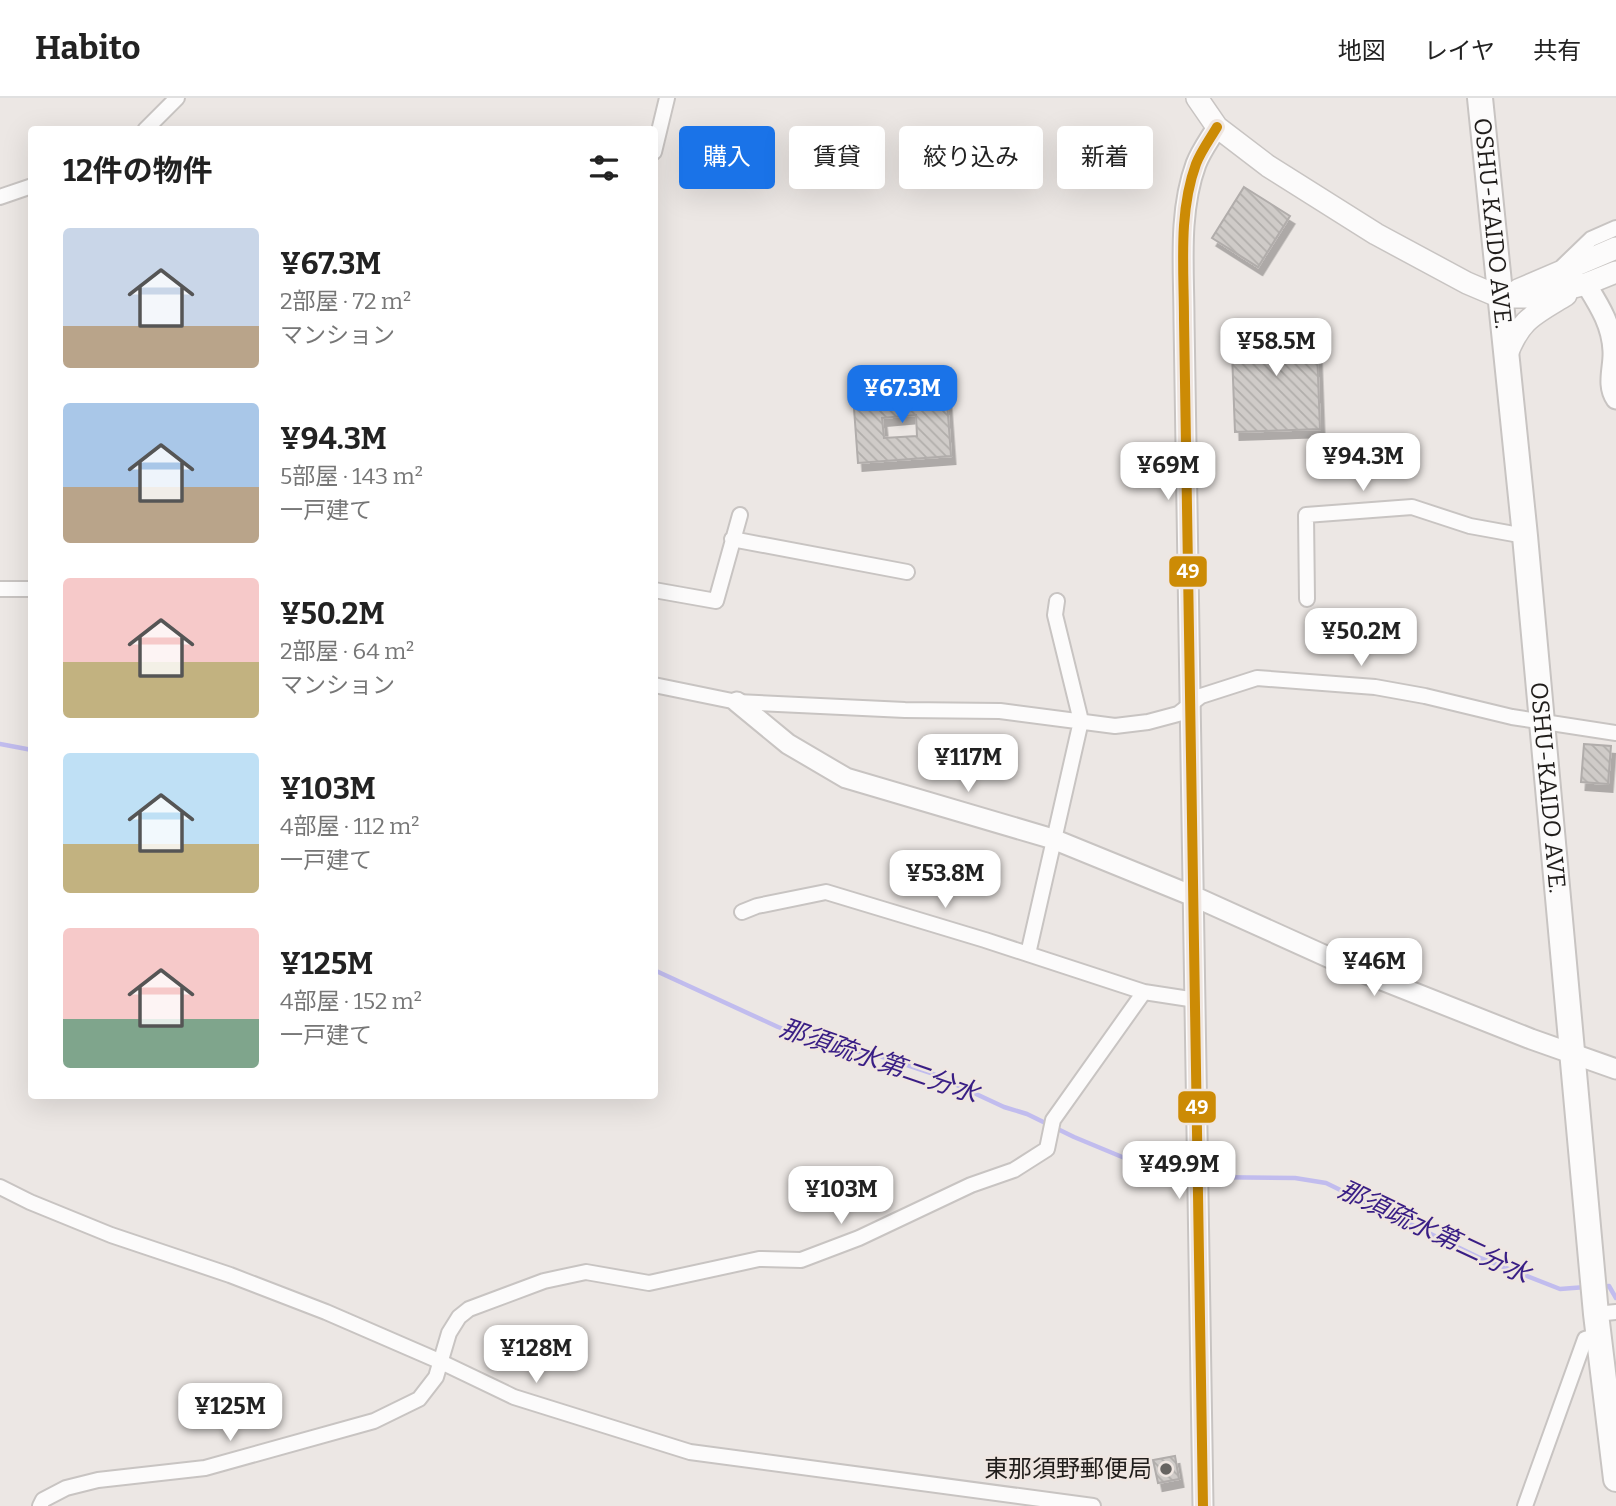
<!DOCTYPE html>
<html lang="ja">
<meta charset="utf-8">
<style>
body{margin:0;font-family:Bitter,"Noto Sans JP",serif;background:#f6f6f6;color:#222;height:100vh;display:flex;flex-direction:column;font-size:26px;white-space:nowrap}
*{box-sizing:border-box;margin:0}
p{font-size:23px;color:#767676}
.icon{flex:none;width:38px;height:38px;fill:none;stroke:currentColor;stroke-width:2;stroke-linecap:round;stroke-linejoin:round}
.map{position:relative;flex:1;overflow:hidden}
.details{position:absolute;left:28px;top:28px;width:630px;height:973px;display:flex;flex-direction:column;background:#fff;border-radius:7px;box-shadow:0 7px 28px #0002}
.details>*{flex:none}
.hud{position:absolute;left:679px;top:28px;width:665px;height:63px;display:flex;gap:14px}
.price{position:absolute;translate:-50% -60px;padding:0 16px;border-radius:14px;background:#fff;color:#222;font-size:23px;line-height:46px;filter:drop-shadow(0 2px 4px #0008)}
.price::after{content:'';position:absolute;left:50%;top:42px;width:21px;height:16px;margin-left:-10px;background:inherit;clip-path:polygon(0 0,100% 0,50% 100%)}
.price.active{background:#1a73e8;color:#fff}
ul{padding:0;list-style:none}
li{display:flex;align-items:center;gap:21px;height:175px;padding:0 35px}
li span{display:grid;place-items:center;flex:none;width:196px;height:140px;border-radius:7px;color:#555}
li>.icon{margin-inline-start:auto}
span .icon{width:84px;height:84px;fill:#fffc;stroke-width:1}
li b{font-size:30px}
h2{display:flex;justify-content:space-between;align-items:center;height:84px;padding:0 35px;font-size:30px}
.chip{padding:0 24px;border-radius:7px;background:#fff;box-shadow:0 7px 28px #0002;font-size:24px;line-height:63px}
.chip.active{background:#1a73e8;color:#fff}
header{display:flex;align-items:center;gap:42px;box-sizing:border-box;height:98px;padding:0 35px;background:#fff;border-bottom:2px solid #e0e0e0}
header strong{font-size:33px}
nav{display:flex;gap:38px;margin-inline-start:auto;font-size:24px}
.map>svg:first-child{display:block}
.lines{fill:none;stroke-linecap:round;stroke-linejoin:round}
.stream{stroke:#c1bcee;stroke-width:4.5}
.building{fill:url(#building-back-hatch);stroke:#b1adab;stroke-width:2;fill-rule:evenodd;filter:url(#shadow)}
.street-casing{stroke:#c8c4c2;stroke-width:18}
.secondary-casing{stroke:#c8c4c2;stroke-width:23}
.primary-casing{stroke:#c8c4c2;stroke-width:24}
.highway-casing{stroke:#c8c4c2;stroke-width:28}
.street{stroke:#fcfbfb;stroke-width:14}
.secondary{stroke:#fcfbfb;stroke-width:19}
.primary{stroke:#fcfbfb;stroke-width:21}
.highway{stroke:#fcfbfb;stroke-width:24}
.bus-1-casing{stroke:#efe6e1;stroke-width:16}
.bus-1{stroke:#cc8b05;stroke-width:10}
.poi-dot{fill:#676461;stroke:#efe6e1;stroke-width:2.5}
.labels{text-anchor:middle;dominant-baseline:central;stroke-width:5;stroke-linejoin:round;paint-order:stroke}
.street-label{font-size:24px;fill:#201d1b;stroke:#efe6e1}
.poi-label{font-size:24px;fill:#201d1b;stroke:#efe6e1;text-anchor:end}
.water-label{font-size:26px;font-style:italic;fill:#391e85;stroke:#efe6e1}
.line-badge{stroke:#efe6e1;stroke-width:2.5}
.badge-label{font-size:19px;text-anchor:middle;font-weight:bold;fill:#fff}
</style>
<header>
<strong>Habito</strong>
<nav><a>地図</a><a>レイヤ</a><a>共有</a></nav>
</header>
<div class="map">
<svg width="1616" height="1408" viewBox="0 0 1616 1408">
<defs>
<pattern id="building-back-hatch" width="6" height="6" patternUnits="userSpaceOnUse" patternTransform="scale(1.75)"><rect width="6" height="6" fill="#cfcbc8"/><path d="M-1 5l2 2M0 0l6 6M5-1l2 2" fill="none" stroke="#b1aeab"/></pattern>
<filter id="shadow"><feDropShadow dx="4.5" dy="8" stdDeviation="0" flood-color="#0004"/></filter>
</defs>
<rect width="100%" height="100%" fill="#ece7e4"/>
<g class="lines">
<path class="stream" d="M 0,646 L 32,652
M 654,872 L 778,929 L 832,949 L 874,956 L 931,975 L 1004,1009 L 1027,1016 L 1074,1039 L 1139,1066 L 1177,1078 L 1193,1078
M 1202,1079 L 1295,1080 L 1326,1085 L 1478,1159 L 1560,1191 L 1586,1189
M 1602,1189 L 1609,1188 L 1616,1200"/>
</g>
<path class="building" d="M 1244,89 L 1290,118 L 1258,169 L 1212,140 Z
M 1316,225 L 1320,331 L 1235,334 L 1231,228 Z
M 946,289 L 951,358 L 858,365 L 853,297 ZM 916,317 L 917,338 L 884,340 L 882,320 Z
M 1584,646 L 1611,648 L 1608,686 L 1581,684 Z
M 1175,1358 L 1179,1381 L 1158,1385 L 1153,1362 Z"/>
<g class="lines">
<defs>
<path id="street" d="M 145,32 L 177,0
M 654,54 L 667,0
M 0,99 L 32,88
M 1563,168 L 1591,141 L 1616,130
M 732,441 L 907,474
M 0,491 L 32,491
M 654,492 L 716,503 L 740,417
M 1307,501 L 1306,417 L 1412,409 L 1470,428 L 1525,438
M 654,587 L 737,604 L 905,612 L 1000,613 L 1115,628 L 1148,624 L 1178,616 L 1201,598 L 1257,580 L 1375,589 L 1425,598 L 1512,619 L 1616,635
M 742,814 L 757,808 L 826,794 L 985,842 L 1144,894
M 1028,856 L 1081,623 L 1055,517 L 1057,503
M 0,1089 L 30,1104 L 111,1137 L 230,1177 L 326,1214 L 439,1263 L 514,1299 L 690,1354 L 1093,1408
M 1596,1216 L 1616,1214
M 40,1408 L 43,1402 L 66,1390 L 98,1382 L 205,1370 L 374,1323 L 419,1301 L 436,1279 L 449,1235 L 459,1219 L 469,1211 L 544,1183 L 586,1174 L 649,1185 L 759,1161 L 801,1162 L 859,1140 L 971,1087 L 1014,1072 L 1047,1051 L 1053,1022 L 1144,894 L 1196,902
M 1525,1408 L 1585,1241 L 1599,1237"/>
<path id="secondary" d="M 1586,186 C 1599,207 1612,227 1613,253 C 1614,269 1606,287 1616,301
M 737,604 L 788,646 L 846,680 L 1053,741 L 1193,798 L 1359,873 L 1531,941 L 1616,971
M 1203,1408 L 1184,222 C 1184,171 1178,115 1196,66 C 1201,53 1210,41 1217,29"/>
<path id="primary" d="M 1197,0 L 1217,29 L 1268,68 L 1376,136 L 1467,185 L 1500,199 L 1532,199 L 1586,186 L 1616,174
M 1518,192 L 1616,150
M 1506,259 C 1520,221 1533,217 1566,197"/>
<g id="highway">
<path id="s1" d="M 1480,0 L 1525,438 L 1596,1216 L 1616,1381"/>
</g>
</defs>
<use href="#street" class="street-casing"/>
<use href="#secondary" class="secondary-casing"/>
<use href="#primary" class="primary-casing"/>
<use href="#highway" class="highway-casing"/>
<use href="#street" class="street"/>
<use href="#secondary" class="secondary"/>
<use href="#primary" class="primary"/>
<use href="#highway" class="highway"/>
<defs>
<path id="bus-1" d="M 1203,1408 L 1184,222 C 1184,171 1178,115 1196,66 C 1201,53 1210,41 1217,29"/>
</defs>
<use href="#bus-1" class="bus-1-casing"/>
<use href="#bus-1" class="bus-1"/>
</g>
<circle class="poi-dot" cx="1166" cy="1371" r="7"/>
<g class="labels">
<g class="street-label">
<text stroke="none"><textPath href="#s1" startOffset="126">OSHU-KAIDO AVE.</textPath></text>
<text stroke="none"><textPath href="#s1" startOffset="693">OSHU-KAIDO AVE.</textPath></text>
</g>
<g class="poi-label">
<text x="1152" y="1371">東那須野郵便局</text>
</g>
<g class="water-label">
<text transform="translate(879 963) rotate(19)">那須疏水第二分水</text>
<text transform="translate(1434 1134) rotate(25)">那須疏水第二分水</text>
</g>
</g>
<g class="line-badge">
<rect x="1168" y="457" width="40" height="33" rx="7" fill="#cc8b05"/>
<rect x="1177" y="992" width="40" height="34" rx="7" fill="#cc8b05"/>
</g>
<g class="badge-label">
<text x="1188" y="480">49</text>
<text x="1197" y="1016">49</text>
</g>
</svg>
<b class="price" style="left:1276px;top:280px">¥58.5M</b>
<b class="price active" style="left:902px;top:327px">¥67.3M</b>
<b class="price" style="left:1363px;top:395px">¥94.3M</b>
<b class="price" style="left:1168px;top:404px">¥69M</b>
<b class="price" style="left:1361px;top:570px">¥50.2M</b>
<b class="price" style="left:968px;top:696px">¥117M</b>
<b class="price" style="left:945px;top:812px">¥53.8M</b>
<b class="price" style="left:1374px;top:900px">¥46M</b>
<b class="price" style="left:1179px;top:1103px">¥49.9M</b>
<b class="price" style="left:841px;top:1128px">¥103M</b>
<b class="price" style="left:536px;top:1287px">¥128M</b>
<b class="price" style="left:230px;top:1345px">¥125M</b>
<div class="hud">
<a class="chip active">購入</a>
<a class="chip">賃貸</a>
<a class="chip">絞り込み</a>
<a class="chip">新着</a>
</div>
<section class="details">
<h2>12件の物件<svg class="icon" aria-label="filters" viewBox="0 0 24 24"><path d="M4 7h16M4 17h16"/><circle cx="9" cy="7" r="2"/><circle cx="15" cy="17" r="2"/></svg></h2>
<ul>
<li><span style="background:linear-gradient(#c9d6e8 70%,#b9a48a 0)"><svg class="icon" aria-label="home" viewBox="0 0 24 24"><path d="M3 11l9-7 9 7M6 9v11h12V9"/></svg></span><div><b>¥67.3M</b><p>2部屋 · 72 m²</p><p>マンション</p></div></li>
<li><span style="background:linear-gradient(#a9c7e8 60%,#b9a48a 0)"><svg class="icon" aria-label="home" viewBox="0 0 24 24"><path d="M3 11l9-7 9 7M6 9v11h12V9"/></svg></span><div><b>¥94.3M</b><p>5部屋 · 143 m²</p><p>一戸建て</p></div></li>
<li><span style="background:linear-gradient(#f6c9c9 60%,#c2b280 0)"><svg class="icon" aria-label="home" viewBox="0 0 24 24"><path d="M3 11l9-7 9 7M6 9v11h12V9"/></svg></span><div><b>¥50.2M</b><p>2部屋 · 64 m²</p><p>マンション</p></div></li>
<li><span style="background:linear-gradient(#bfe0f5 65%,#c2b280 0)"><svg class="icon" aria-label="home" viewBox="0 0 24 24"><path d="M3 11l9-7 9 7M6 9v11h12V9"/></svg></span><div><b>¥103M</b><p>4部屋 · 112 m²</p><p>一戸建て</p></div></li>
<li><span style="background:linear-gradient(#f6c9c9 65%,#7fa58c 0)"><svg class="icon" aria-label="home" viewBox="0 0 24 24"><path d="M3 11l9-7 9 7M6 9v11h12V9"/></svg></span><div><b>¥125M</b><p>4部屋 · 152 m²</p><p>一戸建て</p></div></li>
</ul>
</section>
</div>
